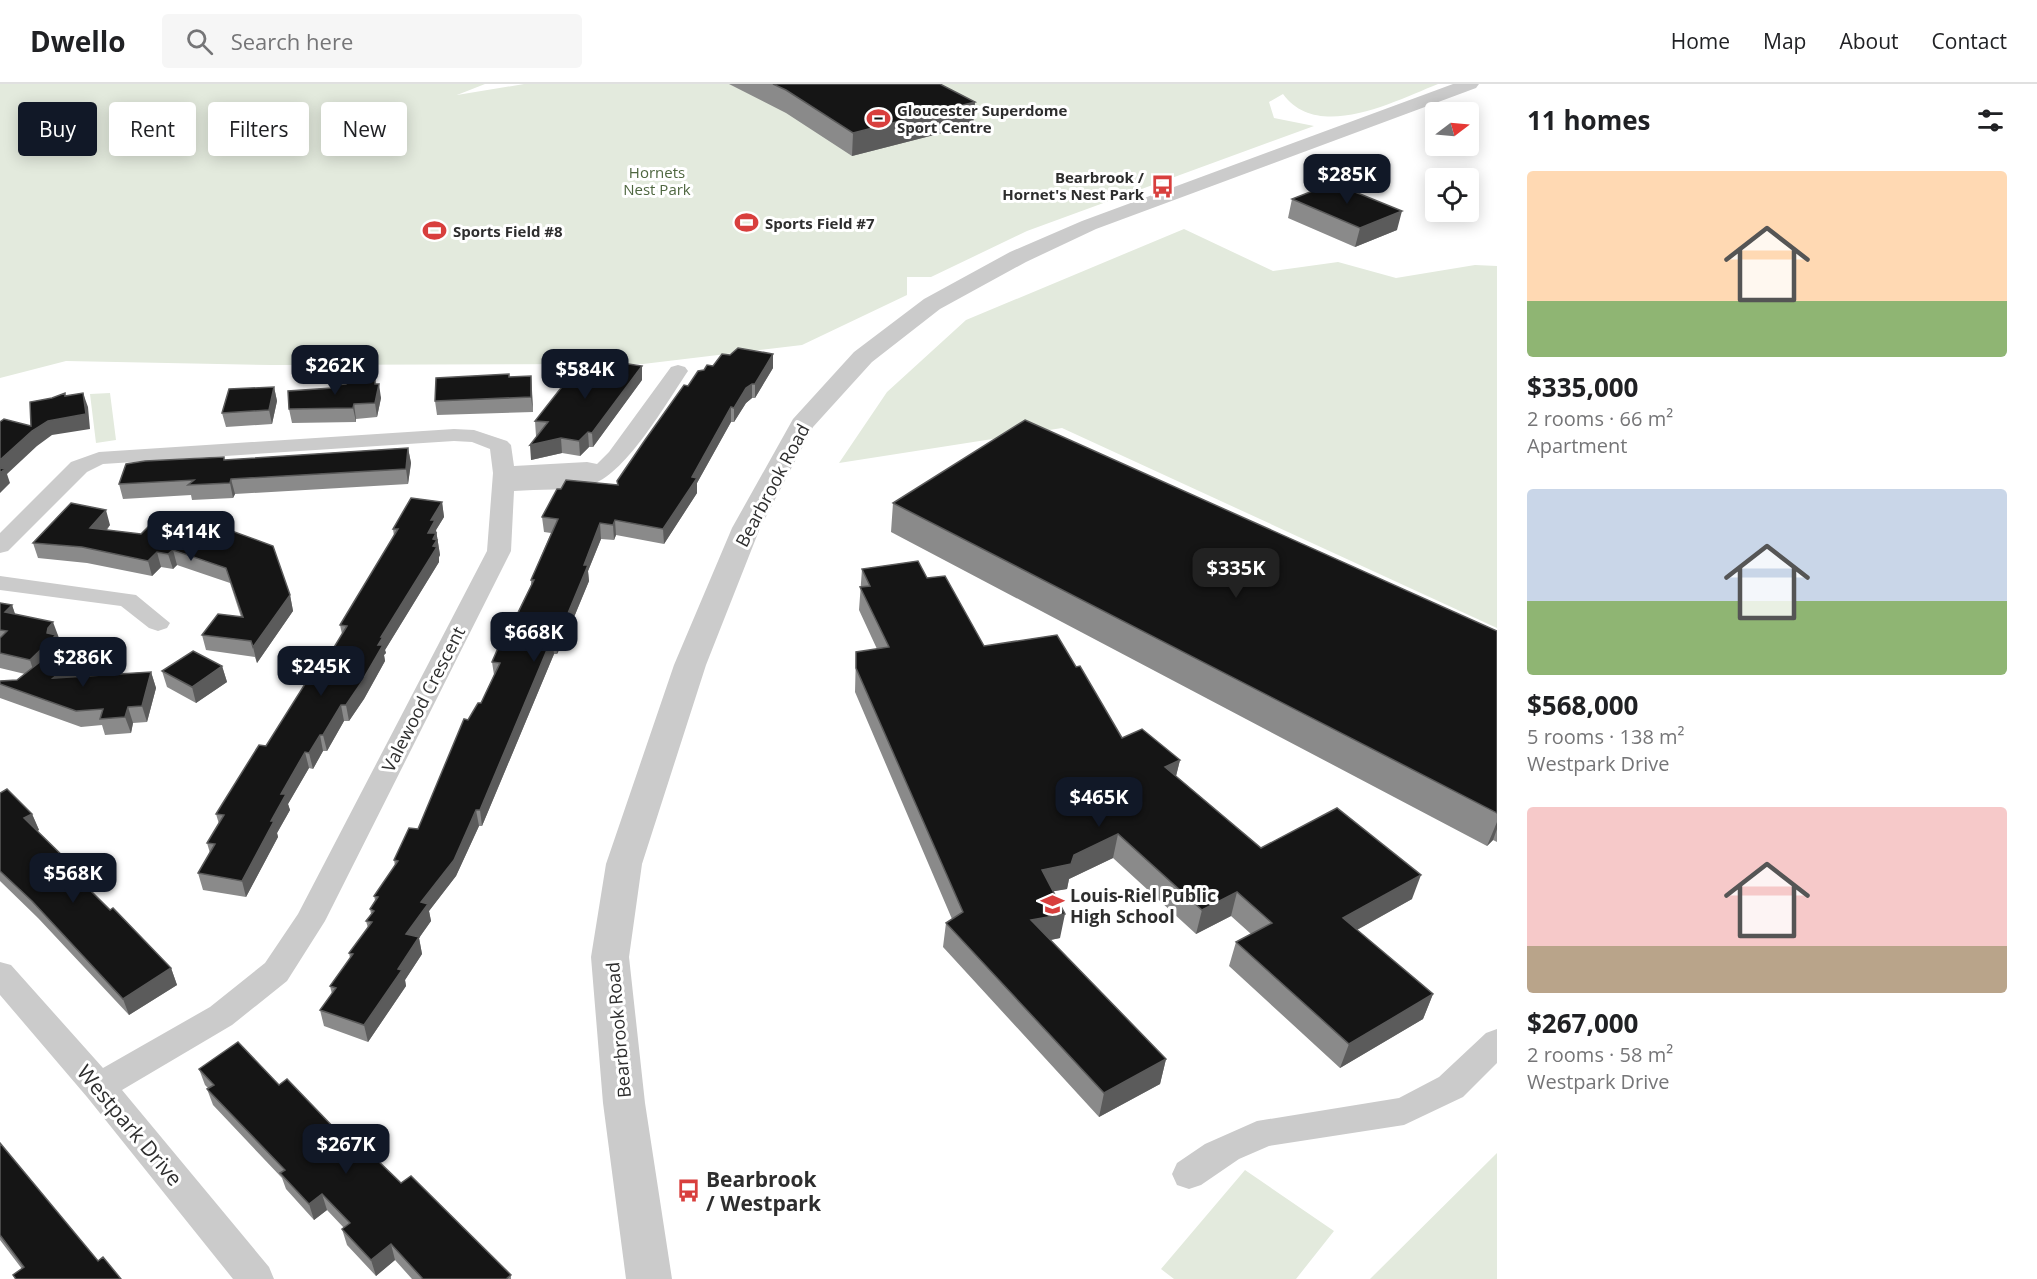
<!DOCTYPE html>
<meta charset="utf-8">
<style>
body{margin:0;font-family:"Open Sans",sans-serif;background:#f6f6f6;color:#202124;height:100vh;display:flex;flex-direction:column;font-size:22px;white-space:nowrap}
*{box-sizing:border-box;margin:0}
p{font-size:20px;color:#757577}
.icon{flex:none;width:33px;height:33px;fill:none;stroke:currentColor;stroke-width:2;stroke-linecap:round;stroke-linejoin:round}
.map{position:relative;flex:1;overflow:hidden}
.panel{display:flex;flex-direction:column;background:#fff;width:540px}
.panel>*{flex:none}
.guide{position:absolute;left:18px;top:18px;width:570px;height:54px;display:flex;gap:12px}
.needle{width:39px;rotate:74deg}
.tools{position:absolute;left:1425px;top:18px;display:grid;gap:12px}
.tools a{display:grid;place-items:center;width:54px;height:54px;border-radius:6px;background:#fff;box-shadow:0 3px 15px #0003;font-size:30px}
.price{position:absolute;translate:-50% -51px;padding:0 14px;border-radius:12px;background:#111827;color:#fff;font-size:20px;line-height:39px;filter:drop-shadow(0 2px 3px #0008)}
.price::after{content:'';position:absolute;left:50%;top:36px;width:18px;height:14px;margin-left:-9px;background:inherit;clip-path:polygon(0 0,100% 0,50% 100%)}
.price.active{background:#222;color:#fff}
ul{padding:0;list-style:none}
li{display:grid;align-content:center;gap:12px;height:318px;padding:0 30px}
li span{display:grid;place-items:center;height:186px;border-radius:6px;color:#555}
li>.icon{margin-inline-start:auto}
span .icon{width:108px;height:108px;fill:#fffc;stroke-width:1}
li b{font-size:26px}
h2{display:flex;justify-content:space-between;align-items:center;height:72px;padding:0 30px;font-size:26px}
.pill{padding:0 21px;border-radius:6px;background:#fff;box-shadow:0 3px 15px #0003;font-size:21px;line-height:54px}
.pill.active{background:#111827;color:#fff}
header{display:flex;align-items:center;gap:36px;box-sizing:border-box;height:84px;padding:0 30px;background:#fff;border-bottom:2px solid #e0e0e0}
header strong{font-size:28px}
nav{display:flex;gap:33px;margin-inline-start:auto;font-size:21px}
.search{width:420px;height:54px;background:#f6f6f6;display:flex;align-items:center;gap:15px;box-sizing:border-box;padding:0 21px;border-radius:6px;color:#757577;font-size:22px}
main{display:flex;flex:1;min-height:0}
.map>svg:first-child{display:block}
.green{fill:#e3eadd}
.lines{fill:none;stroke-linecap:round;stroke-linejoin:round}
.minor{fill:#cbcbcb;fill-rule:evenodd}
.tertiary{fill:#cbcbcb;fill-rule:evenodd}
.wall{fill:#8a8a8a}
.shaded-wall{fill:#5b5b5b}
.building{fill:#151515;stroke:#5b5b5b;stroke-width:1.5}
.labels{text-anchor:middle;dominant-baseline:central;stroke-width:6;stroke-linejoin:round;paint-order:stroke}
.far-poi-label{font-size:15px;font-weight:bold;fill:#2e2e2e;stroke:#fff;text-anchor:start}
.far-park-label{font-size:15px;fill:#4e663f;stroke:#fff}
.street-label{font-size:18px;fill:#2e2e2e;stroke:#fff}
.poi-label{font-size:18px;font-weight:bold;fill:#2e2e2e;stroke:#fff;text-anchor:start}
.near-street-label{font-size:21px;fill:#2e2e2e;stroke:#fff}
.near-poi-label{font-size:21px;font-weight:bold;fill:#2e2e2e;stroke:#fff;text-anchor:start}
</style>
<header>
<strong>Dwello</strong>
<div class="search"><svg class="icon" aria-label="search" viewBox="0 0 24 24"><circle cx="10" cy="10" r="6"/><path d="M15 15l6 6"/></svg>Search here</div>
<nav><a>Home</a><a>Map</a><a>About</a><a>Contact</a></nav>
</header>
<main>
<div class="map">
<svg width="1497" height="1195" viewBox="0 0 1497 1195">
<rect width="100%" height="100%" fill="#fff"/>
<path class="green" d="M 0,0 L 485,0 L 457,11 L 524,0 L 1438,0 C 1395,17 1318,58 1283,10 L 1269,18 L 1274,34 L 1314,42 L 1027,147 L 931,193 L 907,193 L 907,211 L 802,261 L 643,280 L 272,281 L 66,277 L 0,294 Z
M 1184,145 L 1273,187 L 1338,178 L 1396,194 L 1475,181 L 1497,182 L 1497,544 L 1062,344 L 839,379 L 887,308 L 966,236 Z
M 110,309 L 116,356 L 96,359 L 90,310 Z
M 1497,1069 L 1497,1195 L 1370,1195 Z
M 1245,1086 L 1334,1147 L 1296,1195 L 1174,1195 L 1161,1185 Z"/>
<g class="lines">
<path class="minor" d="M 678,281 L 685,283 L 688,287 C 667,318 627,388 593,400 C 569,407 539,405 514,407 L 511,467 L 325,837 L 287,897 L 232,941 L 122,1006 L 269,1183 L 274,1195 L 233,1195 L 87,1013 L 0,911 L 0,878 L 11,881 L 103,984 L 210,923 L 265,879 L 298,830 L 487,467 L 493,389 L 490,365 L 472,358 L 454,357 L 103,380 L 87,388 L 8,467 L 0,469 L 0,449 L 71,378 L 99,368 L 454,345 L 474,346 L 507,357 L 511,361 L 514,382 L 587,378 L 597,380 L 609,368 L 671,283 Z
M 0,492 L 136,511 L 170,539 L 167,544 L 158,547 L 149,544 L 121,522 L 0,506 Z
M 1497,945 L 1497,979 L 1463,1013 L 1404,1041 L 1269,1062 L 1239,1075 L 1201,1101 L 1189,1105 L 1177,1101 L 1172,1090 L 1177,1079 L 1205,1060 L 1257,1037 L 1399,1014 L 1439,993 L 1486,949 Z"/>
<path class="tertiary" d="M 1453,0 L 1479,0 L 1476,4 L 1096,145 L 1026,178 L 940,225 L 872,278 L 813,343 L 760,444 L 706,581 L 642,780 L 629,873 L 645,1019 L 672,1195 L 626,1195 L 603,1019 L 591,873 L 606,780 L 674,581 L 732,444 L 793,335 L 854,268 L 924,215 L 1010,168 L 1082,137 Z"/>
</g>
<path class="wall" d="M 729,0 L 940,0 L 975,18 L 973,41 L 852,72 L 786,29 Z
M 1292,115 L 1397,146 L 1355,163 L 1288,134 Z
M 773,270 L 773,284 L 755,314 L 752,314 L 746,319 L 734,338 L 731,338 L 697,399 L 697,409 L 664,460 L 616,451 L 614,456 L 601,455 L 588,487 L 589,497 L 567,550 L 557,570 L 554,570 L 482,742 L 479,742 L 456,792 L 429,827 L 431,837 L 419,854 L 422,870 L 405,896 L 406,902 L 368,958 L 324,942 L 320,926 L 332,910 L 330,902 L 350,874 L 349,869 L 368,844 L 366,837 L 371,830 L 370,825 L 375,816 L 374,812 L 395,782 L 394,776 L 418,745 L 468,636 L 481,619 L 494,591 L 492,578 L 508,549 L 531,501 L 531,496 L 551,449 L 544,448 L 542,433 L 561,405 L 617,401 L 617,397 L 688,302 L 704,286 L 713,282 L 730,271 Z
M 531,292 L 533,328 L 437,331 L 435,317 L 509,293 Z
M 642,296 L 593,363 L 589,363 L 580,372 L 562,369 L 531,376 L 537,352 L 536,352 L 535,337 Z
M 375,300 L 381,314 L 377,333 L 356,335 L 356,338 L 292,339 L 289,325 Z
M 274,303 L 277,317 L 272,340 L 226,343 L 222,329 Z
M 408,364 L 411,379 L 408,400 L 235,410 L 233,414 L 192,416 L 191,411 L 123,415 L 119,400 L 225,376 Z
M 442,418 L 444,433 L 436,446 L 440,471 L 439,473 L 439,478 L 385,566 L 386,569 L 384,571 L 385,577 L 364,615 L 349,637 L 344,637 L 327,667 L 323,667 L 313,685 L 309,684 L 288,720 L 290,726 L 277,749 L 278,753 L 246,813 L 203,806 L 198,789 L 210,769 L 207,759 L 219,740 L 216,730 L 316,593 L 342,550 L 340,541 L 394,452 L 393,445 Z
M 893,419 L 1497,547 L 1497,758 L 1493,756 L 1487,762 L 891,448 Z
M 155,436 L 290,511 L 293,527 L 257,579 L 255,573 L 206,566 L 202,551 L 241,533 L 230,499 L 177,481 L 173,485 L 161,483 L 152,492 L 87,479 L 38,474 L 33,459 L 110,441 L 107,446 L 141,450 Z
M 862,485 L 927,494 L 984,562 L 1076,583 L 1122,654 L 1180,676 L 1176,692 L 1261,764 L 1412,815 L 1357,846 L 1433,910 L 1423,935 L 1340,984 L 1229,882 L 1236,858 L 1251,850 L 1231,832 L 1196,850 L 1113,774 L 1069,795 L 1067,805 L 1053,807 L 1060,854 L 1050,856 L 1166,975 L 1160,1000 L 1099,1033 L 943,863 L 946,839 L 952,835 L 855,608 L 856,568 L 877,565 L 859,526 Z
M 0,519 L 12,521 L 15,530 L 59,554 L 57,556 L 61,567 L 57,571 L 74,577 L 80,592 L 151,588 L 156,604 L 147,638 L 133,639 L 131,649 L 105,651 L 102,641 L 81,643 L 0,614 L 0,597 L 17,596 L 25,590 L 0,584 Z
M 222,582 L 227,598 L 196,619 L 167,603 L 162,587 Z
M 0,709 L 32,730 L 39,746 L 37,747 L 80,789 L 84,800 L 171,884 L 177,901 L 129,931 L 38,834 L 0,797 Z
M 199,985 L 279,1001 L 401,1099 L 511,1191 L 511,1195 L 412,1195 L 395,1176 L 376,1192 L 347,1161 L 342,1145 L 344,1144 L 327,1126 L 314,1136 L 286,1105 L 282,1094 L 213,1021 L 207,1005 L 208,1004 L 205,1001 Z
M 0,1059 L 98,1177 L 121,1195 L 15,1195 L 13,1191 L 22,1185 L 0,1156 Z"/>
<path class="shaded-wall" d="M 975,18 L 973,41 L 852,72 L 853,49 Z
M 1402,127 L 1397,146 L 1355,163 L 1360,144 Z
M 773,270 L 773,284 L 755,314 L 755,300 Z
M 642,282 L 642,296 L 593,363 L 592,349 Z
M 531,292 L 532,306 L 533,328 L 531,313 Z
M 379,300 L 381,314 L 377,333 L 375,319 Z
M 752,300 L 752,314 L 746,319 L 734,338 L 734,324 L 746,304 Z
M 274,303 L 277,317 L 272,340 L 269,326 Z
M 83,309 L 88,323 L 90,345 L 52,351 L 37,362 L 7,390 L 10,399 L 0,409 L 0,376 L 32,347 Z
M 354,320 L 356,335 L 356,338 L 353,324 Z
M 731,323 L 731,338 L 697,399 L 697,409 L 664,460 L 663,445 Z
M 588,348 L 589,363 L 580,372 L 579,357 Z
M 561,354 L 562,369 L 531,376 L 530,361 Z
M 408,364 L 411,379 L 408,400 L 406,385 Z
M 231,395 L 235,410 L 233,414 L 230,399 Z
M 442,418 L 444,433 L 436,446 L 440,471 L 439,473 L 439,478 L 385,566 L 386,569 L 384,571 L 385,577 L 364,615 L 349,637 L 346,621 L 378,561 L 381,553 L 428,449 L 431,436 Z
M 106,426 L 110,441 L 95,459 L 90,444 Z
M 615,436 L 616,451 L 614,456 L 613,441 Z
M 600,439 L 601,455 L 588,487 L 589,497 L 567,550 L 557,570 L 556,555 Z
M 173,466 L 177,481 L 173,485 L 168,470 Z
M 157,468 L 161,483 L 152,492 L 148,477 Z
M 290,511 L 293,527 L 257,579 L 253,563 Z
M 12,521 L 17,536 L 5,528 Z
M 53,538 L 59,554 L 57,556 L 61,567 L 35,592 L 30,576 L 47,549 L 48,544 Z
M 552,554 L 554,570 L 482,742 L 480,726 Z
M 74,577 L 80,593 L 53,594 Z
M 222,582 L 227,598 L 196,619 L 192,603 Z
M 151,588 L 156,604 L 147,638 L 142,622 Z
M 341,621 L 344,637 L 327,667 L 323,651 Z
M 128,623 L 133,639 L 131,649 L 125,633 Z
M 320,651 L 323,667 L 313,685 L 309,669 Z
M 305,668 L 309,684 L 288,720 L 290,726 L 277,749 L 278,753 L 246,813 L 242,797 L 281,710 Z
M 1180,676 L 1174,700 L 1165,683 Z
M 476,726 L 479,742 L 456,792 L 429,827 L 431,837 L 419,854 L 422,870 L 405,896 L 406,902 L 368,958 L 364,941 L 421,818 Z
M 32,730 L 39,746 L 31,751 L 24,734 Z
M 1497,738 L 1497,745 L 1493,756 L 1487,762 Z
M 1118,750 L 1113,774 L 1069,795 L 1067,805 L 1038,810 L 1042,786 Z
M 80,789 L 87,806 L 76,792 Z
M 1421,791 L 1412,815 L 1335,858 L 1343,834 Z
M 1237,808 L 1231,832 L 1196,850 L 1202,826 Z
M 1065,830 L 1060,854 L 1027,861 L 1031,836 Z
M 171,884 L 177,901 L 129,931 L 123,915 Z
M 1433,910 L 1423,935 L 1340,984 L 1349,960 Z
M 1166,975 L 1160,1000 L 1099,1033 L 1104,1009 Z
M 322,1110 L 327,1126 L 314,1136 L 309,1120 Z
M 391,1160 L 395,1176 L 376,1192 L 371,1176 Z"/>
<path class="building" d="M 773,0 L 940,0 L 975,18 L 853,49 L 786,6 Z
M 1333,99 L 1402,127 L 1360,144 L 1292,115 Z
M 738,264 L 773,270 L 755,300 L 752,300 L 746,304 L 734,324 L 731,323 L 692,393 L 697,394 L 663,445 L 615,436 L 613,441 L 600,439 L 584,481 L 588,481 L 566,534 L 556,555 L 552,554 L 480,726 L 476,726 L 454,776 L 421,818 L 428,820 L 406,850 L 419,853 L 398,885 L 402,886 L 364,941 L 320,926 L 336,904 L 330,902 L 353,870 L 349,869 L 372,838 L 366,837 L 374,827 L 370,825 L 378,813 L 374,812 L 398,777 L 394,776 L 409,744 L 418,745 L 464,635 L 468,636 L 478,619 L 481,619 L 500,579 L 492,578 L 505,548 L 508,549 L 534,496 L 531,496 L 558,435 L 542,433 L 557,405 L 561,405 L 566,396 L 618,401 L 617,397 L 645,356 L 684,301 L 688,302 L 698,287 L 704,286 L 707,281 L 713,282 L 722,270 L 730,271 Z
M 588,274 L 642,282 L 592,349 L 588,348 L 579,357 L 561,354 L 530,361 L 548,338 L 535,337 L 579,281 L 582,281 Z
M 509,290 L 509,293 L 531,292 L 531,313 L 435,317 L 436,294 Z
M 375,295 L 375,300 L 379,300 L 375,319 L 354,320 L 353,324 L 289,325 L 288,307 L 332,304 L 333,301 L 346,300 L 347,296 Z
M 274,303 L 269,326 L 222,329 L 229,305 Z
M 65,309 L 65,312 L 83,309 L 86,330 L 48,337 L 32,347 L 0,376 L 0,338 L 4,335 L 31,342 L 30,318 L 52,314 Z
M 1025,336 L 1497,547 L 1497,729 L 893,419 Z
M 408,364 L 406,385 L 231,395 L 230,399 L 188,401 L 194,396 L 119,400 L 126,380 L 145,377 L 224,373 L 224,376 Z
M 0,384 L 5,385 L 0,389 Z
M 411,414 L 442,418 L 431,436 L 435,436 L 428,449 L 436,449 L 433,455 L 437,456 L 433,462 L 437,463 L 381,553 L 383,553 L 378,561 L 383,561 L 361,599 L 346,621 L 341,621 L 323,651 L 320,651 L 309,669 L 305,668 L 281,710 L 286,710 L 271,737 L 274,737 L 242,797 L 198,789 L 215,760 L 207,759 L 224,731 L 216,730 L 259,661 L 266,662 L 310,592 L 316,593 L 347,542 L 340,541 L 398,445 L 393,445 Z
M 71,419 L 106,426 L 90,444 L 141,450 L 155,436 L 214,448 L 221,443 L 273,462 L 290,511 L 253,563 L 251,557 L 202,551 L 218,530 L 243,533 L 226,484 L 173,466 L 168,470 L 157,468 L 148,477 L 82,463 L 33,459 Z
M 918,477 L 927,494 L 945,492 L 984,562 L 1057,551 L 1076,583 L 1080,582 L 1122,654 L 1142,645 L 1180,676 L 1165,683 L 1261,764 L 1337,724 L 1421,791 L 1343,834 L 1433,910 L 1349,960 L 1236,858 L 1272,839 L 1237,808 L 1202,826 L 1118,750 L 1074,771 L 1071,780 L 1042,786 L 1065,830 L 1031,836 L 1166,975 L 1104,1009 L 946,839 L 963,828 L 856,584 L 856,568 L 889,563 L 860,503 L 870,502 L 862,485 Z
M 0,519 L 12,521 L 5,528 L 53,538 L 48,544 L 47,549 L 56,551 L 30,576 L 0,569 L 0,554 L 7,547 L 0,546 Z
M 193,567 L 222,582 L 192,603 L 162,587 Z
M 51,569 L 74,577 L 53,594 L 151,588 L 142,622 L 128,623 L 125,633 L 100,635 L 103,625 L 76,627 L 0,600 L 0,597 L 17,596 Z
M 7,705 L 32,730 L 24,734 L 80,789 L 76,792 L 110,826 L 113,824 L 171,884 L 123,915 L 32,817 L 0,787 L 0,709 Z
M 238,958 L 279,1001 L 287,995 L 339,1049 L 345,1045 L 401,1099 L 411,1092 L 511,1191 L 506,1195 L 423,1195 L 391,1160 L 371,1176 L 342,1145 L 350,1139 L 322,1110 L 309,1120 L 280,1089 L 285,1086 L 207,1005 L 214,1001 L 199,985 Z
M 0,1059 L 98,1177 L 103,1173 L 121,1195 L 16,1195 L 13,1191 L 24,1183 L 0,1151 Z"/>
<defs>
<symbol id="stadium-bare" viewBox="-9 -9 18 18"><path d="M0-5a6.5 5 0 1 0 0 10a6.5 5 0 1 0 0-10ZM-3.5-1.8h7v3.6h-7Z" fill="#d83f3d" stroke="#fff" stroke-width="2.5" paint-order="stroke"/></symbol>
<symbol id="bus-bare" viewBox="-9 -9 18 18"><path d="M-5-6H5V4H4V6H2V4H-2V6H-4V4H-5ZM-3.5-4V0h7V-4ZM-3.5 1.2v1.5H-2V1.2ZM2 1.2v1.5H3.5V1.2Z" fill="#d83f3d" stroke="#fff" stroke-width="2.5" paint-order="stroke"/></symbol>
<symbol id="school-bare" viewBox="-9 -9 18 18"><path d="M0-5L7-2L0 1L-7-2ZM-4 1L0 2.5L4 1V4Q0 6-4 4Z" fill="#d83f3d" stroke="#fff" stroke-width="2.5" paint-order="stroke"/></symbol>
</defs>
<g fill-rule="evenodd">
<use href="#stadium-bare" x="862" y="18" width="33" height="33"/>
<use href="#bus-bare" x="1146" y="86" width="33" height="33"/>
<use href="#stadium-bare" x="730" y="122" width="33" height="33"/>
<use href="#stadium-bare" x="418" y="130" width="33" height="33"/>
<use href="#school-bare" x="1036" y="804" width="33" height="33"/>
<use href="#bus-bare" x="672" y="1090" width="33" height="33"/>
</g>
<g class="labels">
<g class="far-poi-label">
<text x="897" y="26">Gloucester Superdome<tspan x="897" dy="17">Sport Centre</tspan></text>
<text x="1144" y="93" text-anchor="end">Bearbrook /<tspan x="1144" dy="17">Hornet's Nest Park</tspan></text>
<text x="765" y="139">Sports Field #7</text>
<text x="453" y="147">Sports Field #8</text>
</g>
<g class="far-park-label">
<text x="657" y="88">Hornets<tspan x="657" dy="17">Nest Park</tspan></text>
</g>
<g class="street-label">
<text transform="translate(772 401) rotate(-62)">Bearbrook Road</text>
<text transform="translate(423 615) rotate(-63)">Valewood Crescent</text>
<text transform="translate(618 946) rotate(-95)">Bearbrook Road</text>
</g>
<g class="poi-label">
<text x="1070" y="811">Louis-Riel Public<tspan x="1070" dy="21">High School</tspan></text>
</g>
<g class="near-street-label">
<text transform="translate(130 1041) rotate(50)">Westpark Drive</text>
</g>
<g class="near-poi-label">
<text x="706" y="1095">Bearbrook<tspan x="706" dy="24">/ Westpark</tspan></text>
</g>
</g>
</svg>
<div class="tools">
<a><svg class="needle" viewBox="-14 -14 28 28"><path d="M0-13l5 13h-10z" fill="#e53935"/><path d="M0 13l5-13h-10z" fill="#757577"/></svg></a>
<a><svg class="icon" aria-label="locate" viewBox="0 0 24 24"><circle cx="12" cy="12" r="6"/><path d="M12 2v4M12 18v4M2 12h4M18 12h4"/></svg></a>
</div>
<b class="price" style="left:1347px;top:121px">$285K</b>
<b class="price" style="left:335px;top:312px">$262K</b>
<b class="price" style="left:585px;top:316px">$584K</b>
<b class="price" style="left:191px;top:478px">$414K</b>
<b class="price active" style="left:1236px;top:515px">$335K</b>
<b class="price" style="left:534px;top:579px">$668K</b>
<b class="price" style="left:83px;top:604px">$286K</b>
<b class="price" style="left:321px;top:613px">$245K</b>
<b class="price" style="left:1099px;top:744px">$465K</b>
<b class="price" style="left:73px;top:820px">$568K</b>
<b class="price" style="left:346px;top:1091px">$267K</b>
<div class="guide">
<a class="pill active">Buy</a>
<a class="pill">Rent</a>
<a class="pill">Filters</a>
<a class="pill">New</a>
</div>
</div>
<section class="panel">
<h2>11 homes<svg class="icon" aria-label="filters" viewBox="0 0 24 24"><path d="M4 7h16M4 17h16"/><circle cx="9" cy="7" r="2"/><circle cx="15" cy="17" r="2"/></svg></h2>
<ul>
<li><span style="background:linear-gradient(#ffd9b3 70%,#8fb573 0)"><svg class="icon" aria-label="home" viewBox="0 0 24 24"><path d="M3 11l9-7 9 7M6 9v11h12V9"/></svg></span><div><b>$335,000</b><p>2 rooms · 66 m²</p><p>Apartment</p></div></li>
<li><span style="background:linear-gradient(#c9d6e8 60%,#8fb573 0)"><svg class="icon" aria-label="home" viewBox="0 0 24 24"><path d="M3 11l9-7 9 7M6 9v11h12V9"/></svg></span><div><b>$568,000</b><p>5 rooms · 138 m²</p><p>Westpark Drive</p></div></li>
<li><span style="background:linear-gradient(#f6c9c9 75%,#b9a48a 0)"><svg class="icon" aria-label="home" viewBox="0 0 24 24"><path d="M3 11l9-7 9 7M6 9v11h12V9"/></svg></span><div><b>$267,000</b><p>2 rooms · 58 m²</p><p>Westpark Drive</p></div></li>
</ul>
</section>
</main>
